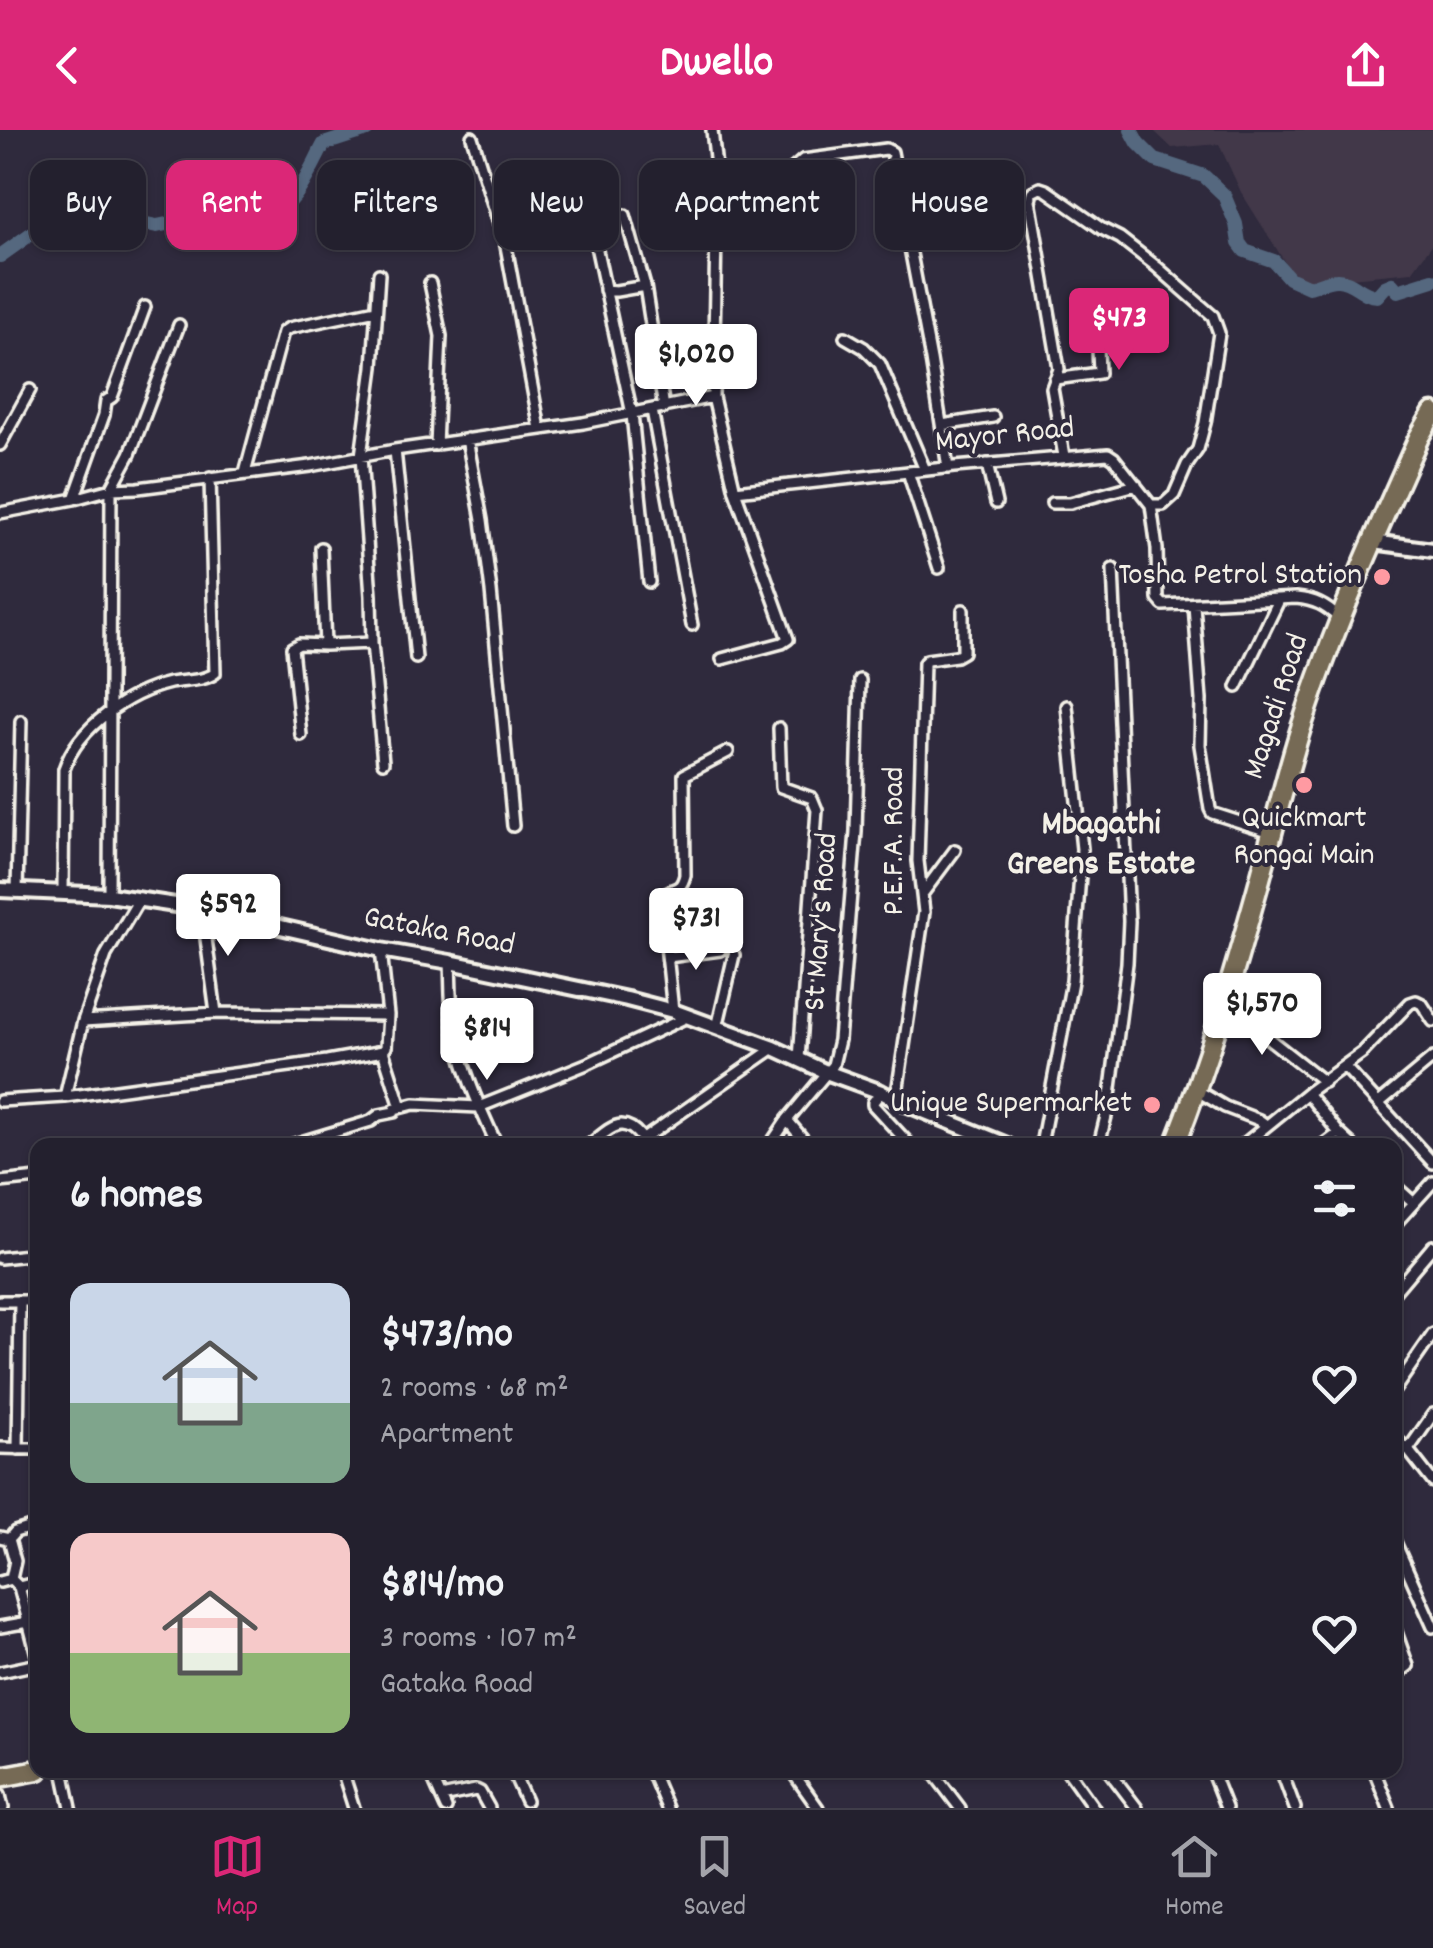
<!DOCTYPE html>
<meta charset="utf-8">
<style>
body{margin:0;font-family:Dekko,sans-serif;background:#2b2836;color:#f1f3f6;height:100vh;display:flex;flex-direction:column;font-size:38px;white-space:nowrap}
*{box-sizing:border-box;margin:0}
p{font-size:32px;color:#a3a3aa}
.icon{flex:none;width:55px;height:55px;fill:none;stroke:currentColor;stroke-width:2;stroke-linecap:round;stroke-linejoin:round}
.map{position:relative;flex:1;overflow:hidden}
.side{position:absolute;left:30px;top:1008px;width:1372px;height:640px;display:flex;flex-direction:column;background:#23202e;border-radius:20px;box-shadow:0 2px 8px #0004,0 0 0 2px #403e4a}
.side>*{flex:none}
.guide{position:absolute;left:30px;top:30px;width:1375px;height:90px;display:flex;gap:20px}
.price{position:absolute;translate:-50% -85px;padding:0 22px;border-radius:10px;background:#fff;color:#222;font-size:32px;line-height:65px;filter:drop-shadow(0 2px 5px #0008)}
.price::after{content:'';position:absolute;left:50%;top:60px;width:30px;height:22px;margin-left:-15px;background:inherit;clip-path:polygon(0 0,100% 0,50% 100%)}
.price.on{background:#db2777;color:#fff}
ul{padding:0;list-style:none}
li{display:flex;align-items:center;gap:30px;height:250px;padding:0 40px}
li span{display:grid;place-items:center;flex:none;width:280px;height:200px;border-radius:20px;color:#555}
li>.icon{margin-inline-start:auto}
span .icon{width:120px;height:120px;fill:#fffc;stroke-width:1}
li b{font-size:42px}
h2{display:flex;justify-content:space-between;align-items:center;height:120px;padding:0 40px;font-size:42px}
.tag{padding:0 35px;border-radius:20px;background:#23202e;box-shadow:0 2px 8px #0004,0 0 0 2px #403e4a;font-size:35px;line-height:90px}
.tag.on{background:#db2777;color:#fff}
header{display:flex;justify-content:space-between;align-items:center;height:130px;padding:0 40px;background:#db2777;color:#fff;font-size:45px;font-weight:800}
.tabs{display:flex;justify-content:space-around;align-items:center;height:140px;border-top:2px solid #403e4a;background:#23202e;font-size:28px;color:#a3a3aa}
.tabs a{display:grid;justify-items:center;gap:5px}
.tabs .on{color:#db2777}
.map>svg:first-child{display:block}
.built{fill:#433949}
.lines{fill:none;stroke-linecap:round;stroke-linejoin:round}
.river{stroke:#54687f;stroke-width:14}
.street-casing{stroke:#f4f1e8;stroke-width:16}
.secondary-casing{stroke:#f4f1e8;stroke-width:20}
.highway-casing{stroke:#f4f1e8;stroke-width:25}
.street{stroke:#2f2a3d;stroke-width:9}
.secondary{stroke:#2f2a3d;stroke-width:12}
.highway{stroke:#766a54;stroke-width:18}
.poi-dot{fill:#ff9aa2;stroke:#2f2a3d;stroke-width:4}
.labels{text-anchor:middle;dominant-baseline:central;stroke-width:8;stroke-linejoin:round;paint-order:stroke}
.street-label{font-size:32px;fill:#f4f1e8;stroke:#2f2a3d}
.poi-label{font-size:32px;fill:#f4f1e8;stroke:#2f2a3d;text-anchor:end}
.neighbourhood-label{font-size:35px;font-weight:bold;fill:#f4f1e8;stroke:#2f2a3d}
</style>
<header><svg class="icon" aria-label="back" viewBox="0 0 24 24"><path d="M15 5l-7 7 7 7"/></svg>Dwello<svg class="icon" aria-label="share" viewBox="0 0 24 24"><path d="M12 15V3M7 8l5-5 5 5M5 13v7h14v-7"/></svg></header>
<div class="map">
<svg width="1433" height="1678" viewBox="0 0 1433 1678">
<rect width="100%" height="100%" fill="#2f2a3d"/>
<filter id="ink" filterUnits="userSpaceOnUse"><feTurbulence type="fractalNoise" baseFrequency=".01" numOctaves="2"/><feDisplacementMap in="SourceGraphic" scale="20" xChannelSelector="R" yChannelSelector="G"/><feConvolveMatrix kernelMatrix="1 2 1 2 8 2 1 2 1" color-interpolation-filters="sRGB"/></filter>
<g filter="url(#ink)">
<path class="built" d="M 1153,0 L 1433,0 L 1433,113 L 1412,142 L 1298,153 L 1241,62 L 1219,14 L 1172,18 Z"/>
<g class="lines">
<path class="river" d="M 1131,0 L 1138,13 L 1155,30 L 1204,46 L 1224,65 L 1236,94 L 1239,113 L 1245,121 L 1274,131 L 1289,148 L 1309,157 C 1317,155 1328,150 1336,150 C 1352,149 1362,166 1377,166 L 1385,157 L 1392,154 L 1398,161 L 1433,150
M 0,126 L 42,96 L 84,97 L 127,90 L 157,96 L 190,89 L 205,79 C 220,82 236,88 251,89 C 292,91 308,43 324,14 L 367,0"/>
<defs>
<path id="street" d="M 712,0 L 717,47 L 713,267 L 735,361 L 788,509 L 782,513 L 722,529
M 472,7 L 506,116 L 540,299
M 717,47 L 779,51 L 803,30 L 886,19 L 892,22 L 931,230 L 948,338
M 625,85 L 645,156 L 664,278
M 603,90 L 593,93 L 592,97 L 632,284 L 649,452
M 379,144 L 373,237 L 361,326 L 371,466 L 372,513 L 383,632
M 430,153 L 441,206 L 436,315
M 605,160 L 616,161 L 645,156
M 845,207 L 864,218 L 880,234 L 925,340
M 1055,249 L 1099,243 L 1098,218
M 652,280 L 692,495
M 942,295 L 993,287
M 467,309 L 482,390 L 491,461 L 513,696
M 0,315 L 30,260
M 395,320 L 416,528
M 1064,326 L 1052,258 L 1059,239 L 1030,70 L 1032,62 L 1040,58 L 1046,60 L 1102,99 L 1120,108 L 1157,137 L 1213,186 L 1219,203 L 1205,293 L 1198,319 L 1187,335 L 1174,365 L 1163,375 L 1151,375
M 987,334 L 996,373
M 908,342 L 939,438
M 245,343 L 283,202 L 289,198 L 376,180
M 735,361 L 954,337 L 1108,324 L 1114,328 L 1151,375 L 1157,419 L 1158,469 L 1163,475 L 1296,468 C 1315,470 1325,475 1339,488
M 74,369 L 104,285 L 106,271 L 112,267 L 145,177
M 1052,373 L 1070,373 L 1136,355
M 0,383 L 74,369 L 111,359 L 138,358 L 310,336 L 395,320 L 583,293 L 713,267
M 321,418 L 325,515 L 372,513
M 1194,475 L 1201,570 L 1200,615 L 1210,679 L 1212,683 L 1271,702
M 1237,557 L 1279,470
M 779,598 L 781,657 L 812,668 L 817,680 L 799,929
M 301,605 L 292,518 L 299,514 L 325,515
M 17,762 L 21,591
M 63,763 L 64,639 C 78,597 128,563 170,553 C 185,550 203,552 215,543 L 210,348
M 923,763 L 955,720
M 109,765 L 111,359 L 130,324 L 179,195
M 202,779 L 216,883
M 668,827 L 720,820
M 450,832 C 451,850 450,869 453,887 C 459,933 478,974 497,1015
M 1226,875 L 1324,952
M 673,881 L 661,768 C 671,755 680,765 685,745 L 684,645 L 728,622
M 83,891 L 216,883 L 388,885
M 717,898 L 734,825
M 383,921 L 401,977
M 1344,936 L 1433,1033
M 1196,960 L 1225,977 L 1259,990 L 1266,995
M 881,962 L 873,972 L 873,975 L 910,1015
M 1307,963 L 1339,1003 L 1352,1015
M 65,967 L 83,891 L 106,825 L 140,768
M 896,970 L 924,782 L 918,731 L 924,533 L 927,530 L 956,526 L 963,522 L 963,480
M 0,971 L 65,967 L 327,931 L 383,921 L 386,917 L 388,885 L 381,820
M 1379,973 L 1433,928
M 787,990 L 808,1015
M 291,1015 L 371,991 L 379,985 L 394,982 L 395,979 L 414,974 L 479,977 L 589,933 L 687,887
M 589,1015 C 609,1000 621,983 641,1007 L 645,1008 L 774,918
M 770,1015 L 787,990 L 833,935 L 839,910 L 856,702 L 860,550
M 1041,1015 L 1072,851 L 1082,719 L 1067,576
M 1099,1015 L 1109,974 L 1127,833 L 1129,791 L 1113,439
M 1243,1015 L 1307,963 L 1362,923 L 1410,873 L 1416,871 L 1422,874 L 1433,891
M 1323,1015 L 1339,1003
M 0,1052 L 38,1048
M 1395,1056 L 1413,1072
M 1395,1094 L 1433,1052
M 0,1128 L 38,1124
M 1395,1161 L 1433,1116
M 0,1171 L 38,1171
M 1395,1259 L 1433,1204
M 1395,1308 L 1408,1320 L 1433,1352
M 0,1318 L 38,1319
M 18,1319 L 20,1171
M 1408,1320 L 1433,1284
M 0,1407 L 9,1409 L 15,1402 L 34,1396
M 9,1409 L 15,1431 L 11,1449
M 1395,1412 L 1433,1497
M 0,1452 L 11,1449 L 19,1457 L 38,1529
M 19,1457 L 38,1452
M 0,1497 L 29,1492
M 1395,1499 L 1408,1536 L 1395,1546
M 0,1542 L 38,1534
M 63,1640 L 71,1678
M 342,1640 L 354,1678
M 429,1640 L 446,1678
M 512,1640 L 526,1671
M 651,1640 L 667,1678
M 791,1640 L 818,1678
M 931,1640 L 960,1678
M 1067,1640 L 1094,1678
M 1108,1640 L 1137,1678
M 1211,1640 L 1226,1678
M 1281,1640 L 1295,1678
M 1374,1640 L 1389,1678
M 0,1665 L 3,1678
M 441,1667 L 476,1660 L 480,1662 L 489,1678"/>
<path id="secondary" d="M 1373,412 L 1433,420
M 0,760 L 109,765 L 202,779 L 381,820 L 450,832 L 627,869 L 673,881 L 774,918 L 826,942 L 881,962 L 896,970 L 1007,1015"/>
<path id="highway" d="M 1175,1015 C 1208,932 1233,846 1257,760 C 1272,706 1284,651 1301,598 C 1333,498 1376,403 1419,307 L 1433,283
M 0,1647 L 38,1640"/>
</defs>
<use href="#street" class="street-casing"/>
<use href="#secondary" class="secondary-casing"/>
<use href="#highway" class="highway-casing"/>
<use href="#street" class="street"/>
<use href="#secondary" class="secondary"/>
<use href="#highway" class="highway"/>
</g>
</g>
<g class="poi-dot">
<circle cx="1382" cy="447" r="10"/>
<circle cx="1304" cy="655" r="10"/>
<circle cx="1152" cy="975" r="10"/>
</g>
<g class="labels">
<g class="street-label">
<text transform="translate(1005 307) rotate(-6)">Mayor Road</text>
<text transform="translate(1278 577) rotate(-72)">Magadi Road</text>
<text transform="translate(896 711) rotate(-90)">P.E.F.A. Road</text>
<text transform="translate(823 792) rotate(-86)">St Mary's Road</text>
<text transform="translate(439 803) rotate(11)">Gataka Road</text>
</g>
<g class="poi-label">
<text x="1362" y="447">Tosha Petrol Station</text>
<text x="1304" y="690" text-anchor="middle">Quickmart<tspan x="1304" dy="37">Rongai Main</tspan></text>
<text x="1132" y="975">Unique Supermarket</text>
</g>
<g class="neighbourhood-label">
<text x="1101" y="696">Mbagathi<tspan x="1101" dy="40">Greens Estate</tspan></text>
</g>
</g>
</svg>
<b class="price on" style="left:1119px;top:243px">$473</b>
<b class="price" style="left:696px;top:279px">$1,020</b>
<b class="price" style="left:228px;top:829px">$592</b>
<b class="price" style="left:696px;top:843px">$731</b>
<b class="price" style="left:1262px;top:928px">$1,570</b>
<b class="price" style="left:487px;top:953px">$814</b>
<div class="guide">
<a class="tag">Buy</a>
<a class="tag on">Rent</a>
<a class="tag">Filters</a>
<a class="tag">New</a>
<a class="tag">Apartment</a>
<a class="tag">House</a>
</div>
<section class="side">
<h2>6 homes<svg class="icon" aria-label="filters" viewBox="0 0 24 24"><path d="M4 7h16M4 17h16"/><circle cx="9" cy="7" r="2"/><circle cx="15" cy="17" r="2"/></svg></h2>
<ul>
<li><span style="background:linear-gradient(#c9d6e8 60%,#7fa58c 0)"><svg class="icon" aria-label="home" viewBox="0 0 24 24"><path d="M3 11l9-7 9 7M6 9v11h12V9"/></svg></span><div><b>$473/mo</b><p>2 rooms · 68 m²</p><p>Apartment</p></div><svg class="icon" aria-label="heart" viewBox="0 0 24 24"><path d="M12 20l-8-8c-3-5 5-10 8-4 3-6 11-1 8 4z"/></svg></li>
<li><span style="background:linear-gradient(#f6c9c9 60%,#8fb573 0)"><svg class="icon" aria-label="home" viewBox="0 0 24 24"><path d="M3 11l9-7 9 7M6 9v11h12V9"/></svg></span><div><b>$814/mo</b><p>3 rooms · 107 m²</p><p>Gataka Road</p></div><svg class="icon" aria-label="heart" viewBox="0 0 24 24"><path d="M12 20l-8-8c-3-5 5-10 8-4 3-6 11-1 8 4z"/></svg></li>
</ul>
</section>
</div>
<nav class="tabs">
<a class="on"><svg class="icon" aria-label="map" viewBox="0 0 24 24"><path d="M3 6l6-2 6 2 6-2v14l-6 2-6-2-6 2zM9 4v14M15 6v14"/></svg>Map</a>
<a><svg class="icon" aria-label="saved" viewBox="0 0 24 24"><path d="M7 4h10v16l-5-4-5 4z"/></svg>Saved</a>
<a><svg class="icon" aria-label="home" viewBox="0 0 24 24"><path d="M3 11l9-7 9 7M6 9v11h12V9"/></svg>Home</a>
</nav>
